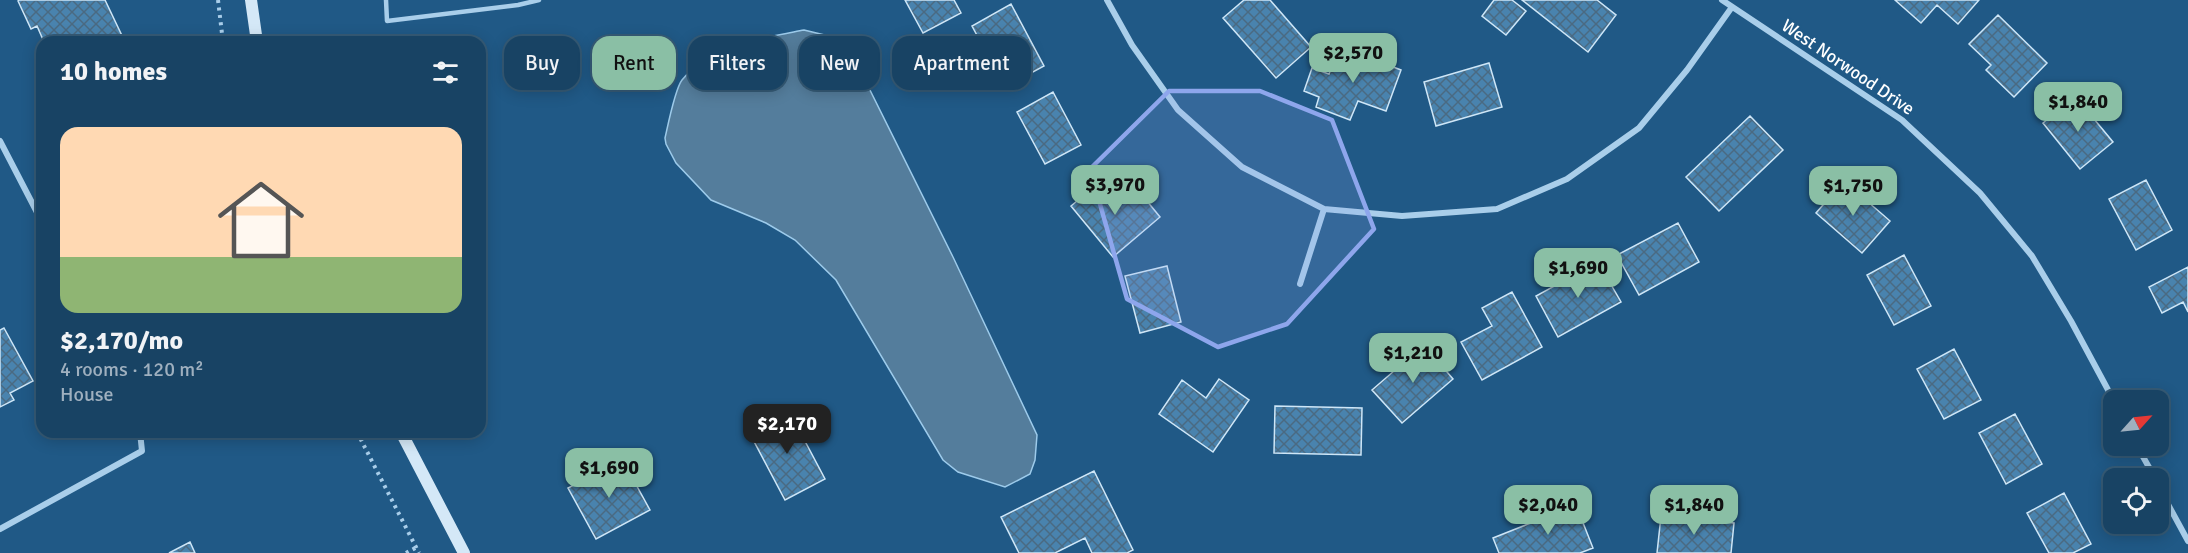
<!DOCTYPE html>
<meta charset="utf-8">
<style>
body{margin:0;font-family:Signika,sans-serif;background:#254e6d;color:#f1f3f6;height:100vh;display:flex;flex-direction:column;font-size:22px;white-space:nowrap}
*{box-sizing:border-box;margin:0}
p{font-size:20px;color:#9fb0bf}
.icon{flex:none;width:33px;height:33px;fill:none;stroke:currentColor;stroke-width:2;stroke-linecap:round;stroke-linejoin:round}
.map{position:relative;flex:1;overflow:hidden}
.side{position:absolute;left:36px;top:36px;width:450px;height:402px;display:flex;flex-direction:column;background:#184364;border-radius:18px;box-shadow:0 3px 15px #0003,0 0 0 2px #365c78}
.side>*{flex:none}
.banner{position:absolute;left:504px;top:36px;width:570px;height:54px;display:flex;gap:12px}
.needle{width:39px;rotate:63deg}
.fabs{position:absolute;left:2103px;top:390px;display:grid;gap:12px}
.fabs a{display:grid;place-items:center;width:66px;height:66px;border-radius:12px;background:#184364;box-shadow:0 3px 15px #0003,0 0 0 2px #365c78;font-size:30px}
.price{position:absolute;translate:-50% -51px;padding:0 14px;border-radius:12px;background:#8abfa5;color:#111;font-size:20px;line-height:39px;filter:drop-shadow(0 2px 3px #0008)}
.price::after{content:'';position:absolute;left:50%;top:36px;width:18px;height:14px;margin-left:-9px;background:inherit;clip-path:polygon(0 0,100% 0,50% 100%)}
.price.active{background:#222;color:#fff}
ul{padding:0;list-style:none}
li{display:grid;align-content:center;gap:12px;height:318px;padding:0 24px}
li+li{border-top:2px solid #365c78}
li span{display:grid;place-items:center;height:186px;border-radius:18px;color:#555}
li>.icon{margin-inline-start:auto}
span .icon{width:108px;height:108px;fill:#fffc;stroke-width:1}
li b{font-size:26px}
h2{display:flex;justify-content:space-between;align-items:center;height:72px;padding:0 24px;font-size:26px}
.tag{padding:0 21px;border-radius:18px;background:#184364;box-shadow:0 3px 15px #0003,0 0 0 2px #365c78;font-size:21px;line-height:54px}
.tag.active{background:#8abfa5;color:#111}
.map>svg:first-child{display:block}
.water{fill:#547d9c;stroke:#9dcbeb;stroke-width:1.5}
.building{fill:url(#building-cross-hatch);stroke:#cee6f7;stroke-width:1.5}
.lines{fill:none;stroke-linecap:round;stroke-linejoin:round}
.path{stroke:#a9ceea;stroke-width:4;stroke-dasharray:3 4.5;stroke-linecap:butt}
.lane{stroke:#a9ceea;stroke-width:4.5}
.street{stroke:#a9ceea;stroke-width:6}
.secondary{stroke:#d4e8f7;stroke-width:12}
.marked{fill:#8ea6ec;fill-opacity:0.2;stroke:#8ea6ec;stroke-width:4.5;stroke-linejoin:round}
.labels{text-anchor:middle;dominant-baseline:central;stroke-width:4.5;stroke-linejoin:round;paint-order:stroke}
.street-label{font-size:18px;fill:#fff;stroke:#205986}
</style>
<div class="map">
<svg width="2188" height="553" viewBox="0 0 2188 553">
<defs>
<pattern id="building-cross-hatch" width="8" height="8" patternUnits="userSpaceOnUse" patternTransform="scale(1.5)"><rect width="8" height="8" fill="#4983ae"/><path d="M0 0l8 8M0 8l8-8" fill="none" stroke="#4a6a82"/></pattern>
</defs>
<rect width="100%" height="100%" fill="#205986"/>
<path class="water" d="M 804,30 L 845,40 L 953,257 L 1037,435 L 1035,460 L 1030,474 L 1005,487 L 958,472 L 943,460 L 836,280 L 795,240 L 766,223 L 711,200 L 676,163 L 666,144 L 665,138 C 668,125 675,89 682,80 C 710,45 762,38 804,30 Z"/>
<path class="building" d="M 19,0 L 105,0 L 125,42 L 44,42 L 37,26 L 31,29 L 18,1 Z
M 905,0 L 954,0 L 961,13 L 923,33 Z
M 1244,0 L 1270,0 L 1311,47 L 1276,78 L 1223,18 Z
M 1494,0 L 1512,0 L 1526,11 L 1506,35 L 1482,16 Z
M 1522,0 L 1597,0 L 1616,15 L 1588,52 Z
M 1895,0 L 1979,0 L 1958,24 L 1937,5 L 1921,23 Z
M 1011,4 L 1044,66 L 1005,87 L 972,26 Z
M 1998,15 L 2047,63 L 2014,97 L 1986,70 L 1991,65 L 1969,44 Z
M 1339,46 L 1401,70 L 1386,111 L 1358,101 L 1350,120 L 1316,107 L 1319,97 L 1304,91 L 1312,68 L 1329,74 Z
M 1489,63 L 1502,107 L 1436,126 L 1424,82 Z
M 1053,92 L 1081,145 L 1045,164 L 1017,112 Z
M 2075,96 L 2113,142 L 2080,169 L 2043,123 Z
M 1750,116 L 1783,150 L 1719,211 L 1686,177 Z
M 1103,179 L 1122,203 L 1138,190 L 1160,217 L 1113,257 L 1071,206 Z
M 2146,180 L 2172,230 L 2136,250 L 2109,199 Z
M 1844,181 L 1890,221 L 1862,253 L 1816,213 Z
M 1678,223 L 1699,262 L 1639,295 L 1617,255 Z
M 1904,255 L 1931,306 L 1894,325 L 1867,275 Z
M 1598,262 L 1621,302 L 1558,337 L 1536,296 Z
M 1167,266 L 1181,322 L 1140,333 L 1125,276 Z
M 2188,267 L 2188,312 L 2183,302 L 2162,313 L 2149,287 Z
M 1512,292 L 1542,347 L 1482,380 L 1461,342 L 1492,326 L 1482,308 Z
M 4,328 L 33,381 L 10,393 L 14,400 L 0,407 L 0,330 Z
M 1424,345 L 1453,379 L 1402,423 L 1372,390 Z
M 1954,349 L 1981,400 L 1944,419 L 1917,369 Z
M 1219,379 L 1249,400 L 1213,452 L 1159,414 L 1182,380 L 1206,398 Z
M 1275,406 L 1362,408 L 1361,455 L 1274,453 Z
M 789,411 L 825,479 L 785,500 L 749,432 Z
M 2015,414 L 2042,464 L 2006,484 L 1979,433 Z
M 622,459 L 650,510 L 596,539 L 568,488 Z
M 1094,471 L 1133,550 L 1127,553 L 1092,553 L 1085,538 L 1055,553 L 1019,553 L 1001,517 Z
M 2064,493 L 2091,544 L 2073,553 L 2049,553 L 2027,513 Z
M 1576,505 L 1593,548 L 1580,553 L 1499,553 L 1493,538 Z
M 1661,516 L 1734,523 L 1731,553 L 1657,553 Z
M 190,542 L 195,553 L 169,553 Z"/>
<g class="lines">
<path class="path" d="M 218,0 L 223,42
M 357,432 L 419,553
M 406,553 L 417,547"/>
<path class="lane" d="M 386,0 L 387,21 L 518,5 L 539,0"/>
<path class="street" d="M 1107,0 L 1132,45 L 1178,110 L 1242,167 L 1324,209 L 1402,216 L 1497,209 L 1567,179 L 1639,128 L 1687,70 L 1732,7
M 1722,0 L 1902,120 L 1980,193 L 2032,256 L 2071,321 L 2114,401
M 0,141 L 42,222
M 1300,284 L 1324,209
M 2137,446 L 2155,478
M 2158,486 L 2188,541
M 0,529 L 142,451 L 140,432"/>
<path class="secondary" d="M 251,0 L 257,42
M 401,432 L 464,553"/>
</g>
<path class="marked" d="M 1169,91 L 1260,91 L 1332,120 L 1374,229 L 1287,324 L 1218,347 L 1127,299 L 1090,169 Z"/>
<g class="labels">
<g class="street-label">
<text transform="translate(1848 67) rotate(34)">West Norwood Drive</text>
</g>
</g>
</svg>
<div class="fabs">
<a><svg class="needle" viewBox="-14 -14 28 28"><path d="M0-13l5 13h-10z" fill="#e53935"/><path d="M0 13l5-13h-10z" fill="#9fb0bf"/></svg></a>
<a><svg class="icon" aria-label="locate" viewBox="0 0 24 24"><circle cx="12" cy="12" r="6"/><path d="M12 2v4M12 18v4M2 12h4M18 12h4"/></svg></a>
</div>
<b class="price" style="left:1353px;top:84px">$2,570</b>
<b class="price" style="left:2078px;top:133px">$1,840</b>
<b class="price" style="left:1115px;top:216px">$3,970</b>
<b class="price" style="left:1853px;top:217px">$1,750</b>
<b class="price" style="left:1578px;top:299px">$1,690</b>
<b class="price" style="left:1413px;top:384px">$1,210</b>
<b class="price active" style="left:787px;top:455px">$2,170</b>
<b class="price" style="left:609px;top:499px">$1,690</b>
<b class="price" style="left:1548px;top:536px">$2,040</b>
<b class="price" style="left:1694px;top:536px">$1,840</b>
<div class="banner">
<a class="tag">Buy</a>
<a class="tag active">Rent</a>
<a class="tag">Filters</a>
<a class="tag">New</a>
<a class="tag">Apartment</a>
</div>
<section class="side">
<h2>10 homes<svg class="icon" aria-label="filters" viewBox="0 0 24 24"><path d="M4 7h16M4 17h16"/><circle cx="9" cy="7" r="2"/><circle cx="15" cy="17" r="2"/></svg></h2>
<ul>
<li><span style="background:linear-gradient(#ffd9b3 70%,#8fb573 0)"><svg class="icon" aria-label="home" viewBox="0 0 24 24"><path d="M3 11l9-7 9 7M6 9v11h12V9"/></svg></span><div><b>$2,170/mo</b><p>4 rooms · 120 m²</p><p>House</p></div></li>
</ul>
</section>
</div>
